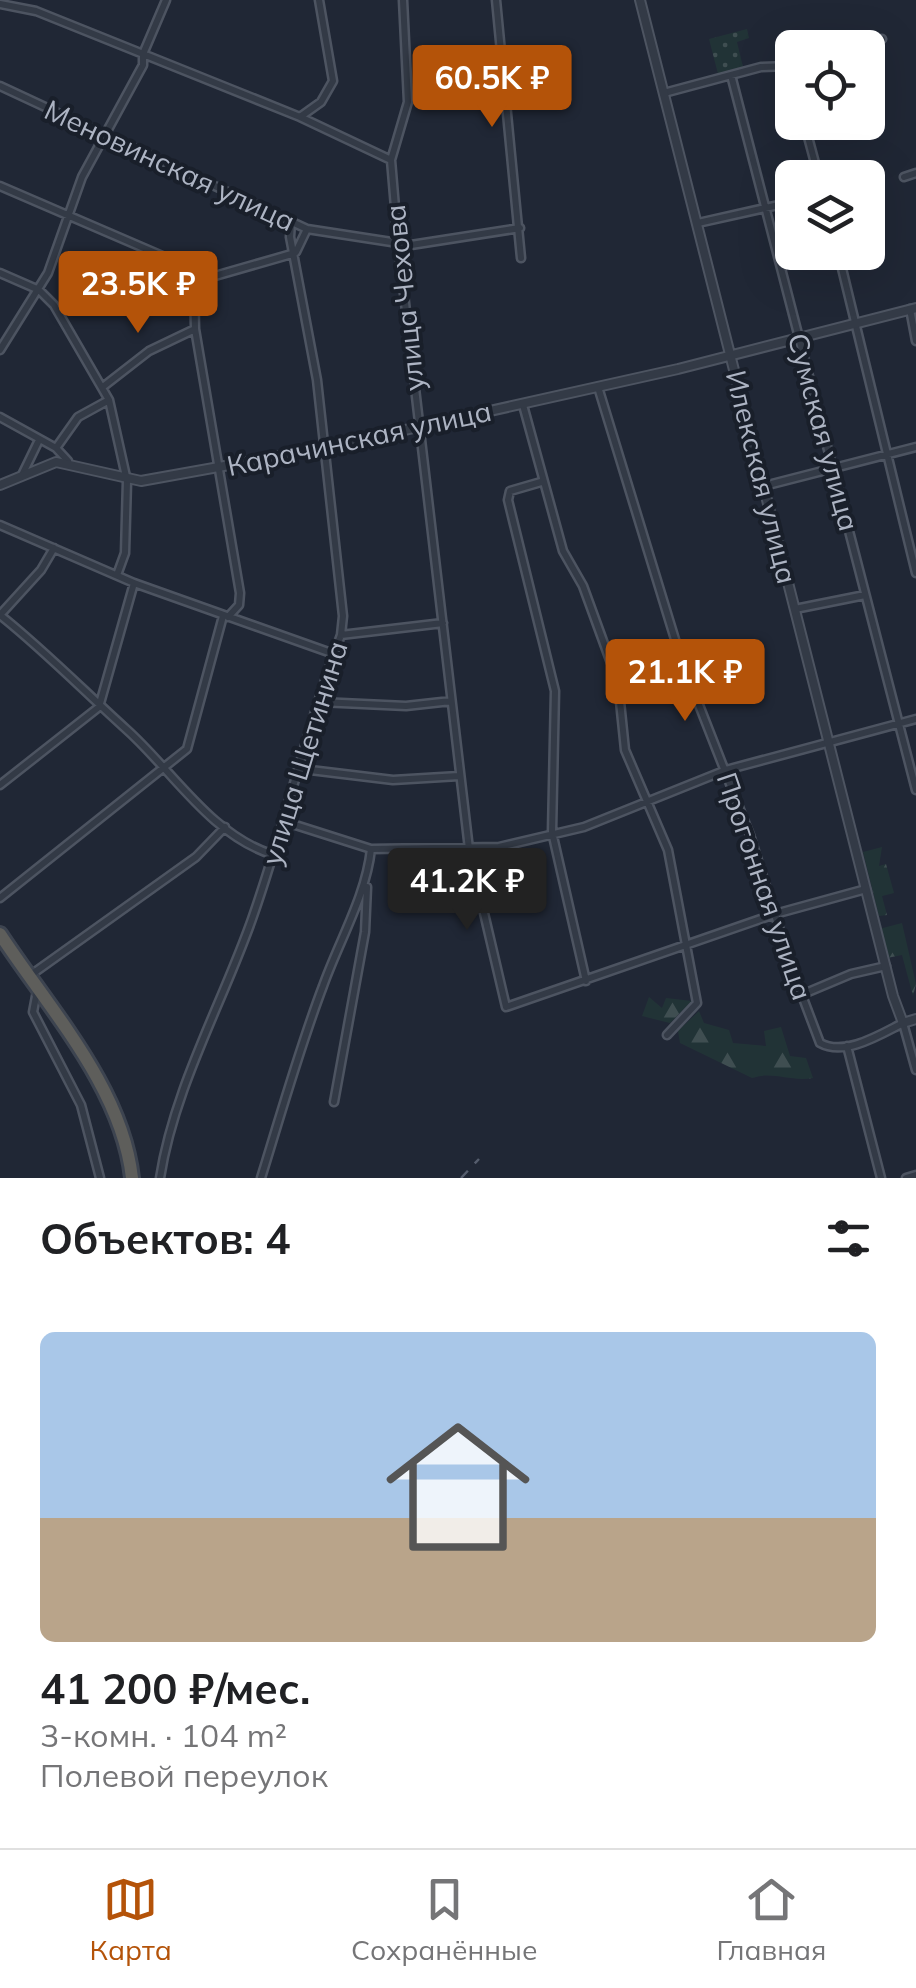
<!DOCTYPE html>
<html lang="ru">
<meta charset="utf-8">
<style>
body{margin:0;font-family:Mulish,sans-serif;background:#f2f2f2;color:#202124;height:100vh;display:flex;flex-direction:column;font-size:38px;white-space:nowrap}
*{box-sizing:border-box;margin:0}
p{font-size:32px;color:#757577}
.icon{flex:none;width:55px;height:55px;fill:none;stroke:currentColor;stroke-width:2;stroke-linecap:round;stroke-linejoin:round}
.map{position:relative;height:1178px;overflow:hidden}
.panel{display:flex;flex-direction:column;background:#fff;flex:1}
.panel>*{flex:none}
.controls{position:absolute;left:775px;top:30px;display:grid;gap:20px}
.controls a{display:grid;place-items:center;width:110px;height:110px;border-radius:15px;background:#fff;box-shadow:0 10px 40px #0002;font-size:50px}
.price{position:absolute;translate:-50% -85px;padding:0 22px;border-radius:10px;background:#b45309;color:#fff;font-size:32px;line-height:65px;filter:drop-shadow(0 2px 5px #0008)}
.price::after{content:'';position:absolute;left:50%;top:60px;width:30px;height:22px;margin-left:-15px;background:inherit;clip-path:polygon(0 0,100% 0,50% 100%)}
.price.active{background:#222;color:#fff}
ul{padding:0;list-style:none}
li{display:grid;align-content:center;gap:20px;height:530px;padding:0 40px}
li span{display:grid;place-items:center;height:310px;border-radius:15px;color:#555}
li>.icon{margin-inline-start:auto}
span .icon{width:180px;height:180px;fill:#fffc;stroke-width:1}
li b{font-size:42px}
h2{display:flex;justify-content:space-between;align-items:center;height:120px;padding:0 40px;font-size:42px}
.menu{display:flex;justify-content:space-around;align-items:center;height:140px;border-top:2px solid #e0e0e0;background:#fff;font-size:28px;color:#757577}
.menu a{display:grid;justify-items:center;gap:5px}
.menu .active{color:#b45309}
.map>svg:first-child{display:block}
.forest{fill:url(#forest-firs)}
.park{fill:url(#park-dots)}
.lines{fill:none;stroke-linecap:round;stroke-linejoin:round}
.minor-casing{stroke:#4d5461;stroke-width:11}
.tertiary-casing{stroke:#4d5461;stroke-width:12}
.trunk-casing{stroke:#3d4450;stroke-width:18}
.minor{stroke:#333a46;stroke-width:6}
.tertiary{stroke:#333a46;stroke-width:8}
.trunk{stroke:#5e5e5b;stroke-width:12}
.rail{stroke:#555d6d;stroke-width:2.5;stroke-dasharray:10 10;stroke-linecap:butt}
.labels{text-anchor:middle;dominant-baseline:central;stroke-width:8;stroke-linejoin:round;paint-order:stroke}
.street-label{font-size:28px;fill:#adb4c3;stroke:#191f2a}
</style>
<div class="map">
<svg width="916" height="1178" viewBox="0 0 916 1178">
<defs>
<pattern id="forest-firs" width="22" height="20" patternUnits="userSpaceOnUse" patternTransform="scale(2.5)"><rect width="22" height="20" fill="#213336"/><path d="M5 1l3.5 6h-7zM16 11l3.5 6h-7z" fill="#3f4e51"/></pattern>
<pattern id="park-dots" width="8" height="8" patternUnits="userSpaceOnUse" patternTransform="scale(2.5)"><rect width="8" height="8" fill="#213336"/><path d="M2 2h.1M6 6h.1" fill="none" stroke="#3f4e51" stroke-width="1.8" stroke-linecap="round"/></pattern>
</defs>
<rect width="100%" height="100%" fill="#202735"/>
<path class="forest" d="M 882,847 L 879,866 L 886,864 L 894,893 L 882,896 L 887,915 L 879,916 L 863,852 Z
M 902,923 L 916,984 L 913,996 L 902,955 L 887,958 L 879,929 Z
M 649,997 L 662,1008 L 666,998 L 692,1001 L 670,1023 L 642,1016 Z
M 699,1011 L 704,1023 L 729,1030 L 733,1043 L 766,1046 L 764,1031 L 781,1027 L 790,1056 L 806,1058 L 813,1078 C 790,1082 773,1071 752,1078 L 680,1043 L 678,1031 Z"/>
<path class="park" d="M 747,29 L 749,38 L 737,42 L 743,67 L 718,74 L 709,39 Z"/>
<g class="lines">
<defs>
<path id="minor" d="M 403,0 L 408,102 L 391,160 L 398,243 L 469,849 L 506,1007 L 775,914 L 866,889
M 496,0 L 521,258
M 0,4 L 36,11 L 300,117 L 391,160
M 837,48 L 882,39
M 787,59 L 792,80
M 731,75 L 916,790
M 0,86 L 307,229 L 411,245 L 520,228
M 664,93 L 761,67 L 789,66
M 300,117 L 321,102 L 333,81 L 319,0
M 804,122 L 819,178
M 904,177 L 916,173
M 0,186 L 167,258 L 189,272 L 194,282
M 698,223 L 792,202
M 296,252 L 307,229
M 838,252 L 916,573
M 0,273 L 39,290 L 54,305 L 109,400 L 127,481 L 125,553 L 117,575
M 194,282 L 195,329 L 240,593 L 239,605 L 228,617
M 194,282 L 295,253
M 910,309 L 916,341
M 0,350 L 48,273 L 82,177 L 143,65 L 143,54 L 166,0
M 104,386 L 149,351 L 195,329
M 598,387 L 681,659 L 750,835 L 792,969 L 820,1043 C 845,1057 881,1034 903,1023 L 916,1070
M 523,405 L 563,551 L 583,586 L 618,682 L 625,750 L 668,850 L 697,1003 L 667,1035
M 0,417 L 56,448 L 68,461
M 56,448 L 78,417 L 109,400
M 23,473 L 39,440
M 541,482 L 510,491 L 508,500 L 555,691 L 552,832 L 586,981
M 764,486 L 916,447
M 0,525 L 134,583 L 334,654
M 795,609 L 865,595
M 0,615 C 44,650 84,691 126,729 C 172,770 210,834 271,854
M 0,615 L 41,570 L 54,548
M 341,635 L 443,623
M 320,702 L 406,706 L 451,701
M 302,769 L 393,780 L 459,776
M 0,785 L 99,707 L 134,583
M 286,822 L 371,849 L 499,847 L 584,827 L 726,770 L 916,719
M 0,898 L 187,749 L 223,616
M 28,977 L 196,857 L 225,827
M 37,991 L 33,1012 L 81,1105 L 100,1178
M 801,995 L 851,974 L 886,966
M 847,1046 L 881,1178
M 334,1102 L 365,932 L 367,887
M 160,1178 C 174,1088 222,1004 252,919 C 285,826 306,728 341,635 L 343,616 L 317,380 L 290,237 L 291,222
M 261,1178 C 281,1114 299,1049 323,986 C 339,941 366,896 371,849
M 906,1178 L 916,1175"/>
<path id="tertiary" d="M 640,0 L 893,996 L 903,1023 L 916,1019
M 0,485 L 56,462 L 141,481 L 324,448 L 678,369 L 916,308"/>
<path id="trunk" d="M 0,934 C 49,1009 122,1087 132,1178"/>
</defs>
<use href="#minor" class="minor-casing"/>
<use href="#tertiary" class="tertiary-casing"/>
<use href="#trunk" class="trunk-casing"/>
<use href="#minor" class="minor"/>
<use href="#tertiary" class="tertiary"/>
<use href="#trunk" class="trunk"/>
<path class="rail" d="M 461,1178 L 479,1159"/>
</g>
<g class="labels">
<g class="street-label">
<text transform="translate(170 165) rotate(25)">Меновинская улица</text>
<text transform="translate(404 298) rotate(-96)">улица Чехова</text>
<text transform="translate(824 432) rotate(75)">Сумская улица</text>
<text transform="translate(359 438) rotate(-12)">Карачинская улица</text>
<text transform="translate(762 477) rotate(76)">Илекская улица</text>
<text transform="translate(304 753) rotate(-73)">улица Щетинина</text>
<text transform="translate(765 886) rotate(71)">Прогонная улица</text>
</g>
</g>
</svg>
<div class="controls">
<a><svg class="icon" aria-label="locate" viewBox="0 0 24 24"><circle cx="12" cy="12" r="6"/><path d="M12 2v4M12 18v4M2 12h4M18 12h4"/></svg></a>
<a><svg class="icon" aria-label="layers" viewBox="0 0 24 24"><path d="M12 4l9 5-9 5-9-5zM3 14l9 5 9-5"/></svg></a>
</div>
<b class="price" style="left:492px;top:130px">60.5K ₽</b>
<b class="price" style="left:138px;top:336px">23.5K ₽</b>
<b class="price" style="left:685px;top:724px">21.1K ₽</b>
<b class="price active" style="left:467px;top:933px">41.2K ₽</b>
</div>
<section class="panel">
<h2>Объектов: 4<svg class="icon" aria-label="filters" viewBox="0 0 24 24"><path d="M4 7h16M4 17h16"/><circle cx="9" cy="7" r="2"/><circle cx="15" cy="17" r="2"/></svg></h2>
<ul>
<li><span style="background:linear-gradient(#a9c7e8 60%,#b9a48a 0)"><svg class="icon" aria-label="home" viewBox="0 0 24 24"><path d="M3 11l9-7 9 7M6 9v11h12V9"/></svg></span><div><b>41 200 ₽/мес.</b><p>3-комн. · 104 m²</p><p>Полевой переулок</p></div></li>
</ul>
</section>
<nav class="menu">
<a class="active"><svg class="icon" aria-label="map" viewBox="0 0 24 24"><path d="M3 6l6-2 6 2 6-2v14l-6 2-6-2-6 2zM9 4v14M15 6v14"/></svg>Карта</a>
<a><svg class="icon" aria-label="saved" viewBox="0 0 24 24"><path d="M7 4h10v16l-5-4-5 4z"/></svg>Сохранённые</a>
<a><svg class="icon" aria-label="home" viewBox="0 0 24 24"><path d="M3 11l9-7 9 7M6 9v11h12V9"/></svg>Главная</a>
</nav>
